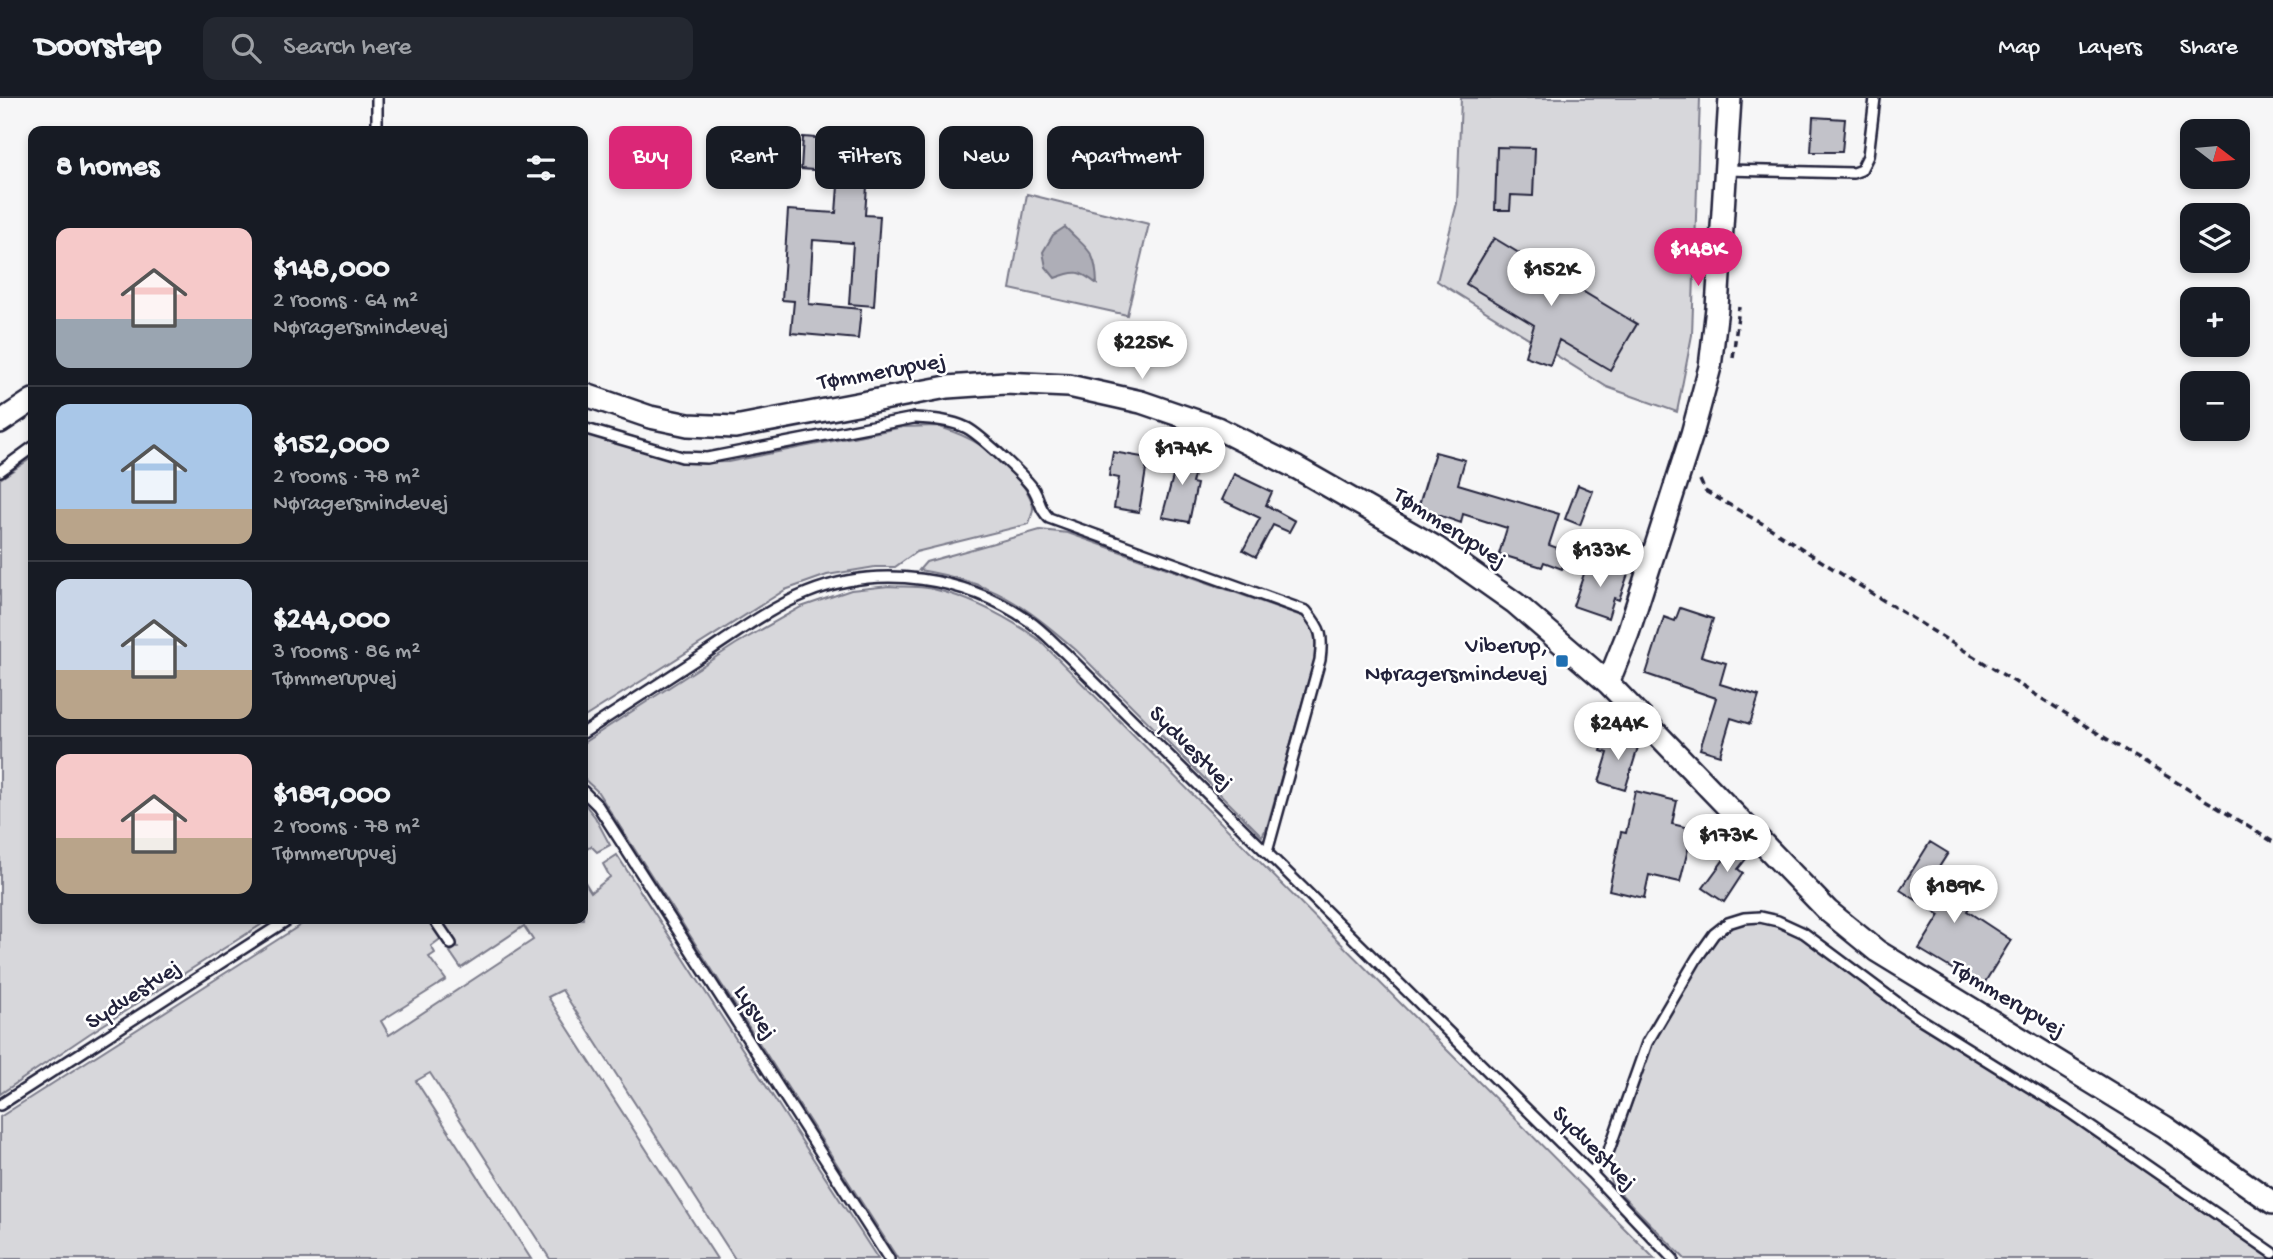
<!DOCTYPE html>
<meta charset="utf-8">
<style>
body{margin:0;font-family:"Gochi Hand",sans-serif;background:#242831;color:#f1f3f6;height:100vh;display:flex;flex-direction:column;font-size:26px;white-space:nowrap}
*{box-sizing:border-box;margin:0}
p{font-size:23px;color:#9ea1a6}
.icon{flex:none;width:38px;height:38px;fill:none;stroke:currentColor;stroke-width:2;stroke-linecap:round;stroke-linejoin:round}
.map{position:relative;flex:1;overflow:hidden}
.panel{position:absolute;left:28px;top:28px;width:560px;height:798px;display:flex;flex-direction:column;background:#171b24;border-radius:14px;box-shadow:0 4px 10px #0003}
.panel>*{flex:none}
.top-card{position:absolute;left:609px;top:28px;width:665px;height:63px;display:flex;gap:14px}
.needle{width:46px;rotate:106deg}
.controls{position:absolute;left:2180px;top:21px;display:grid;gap:14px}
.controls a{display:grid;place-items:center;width:70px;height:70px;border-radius:14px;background:#171b24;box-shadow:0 4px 10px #0003;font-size:35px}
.price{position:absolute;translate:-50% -60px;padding:0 16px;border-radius:24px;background:#fff;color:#222;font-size:23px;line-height:46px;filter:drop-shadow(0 2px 4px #0008)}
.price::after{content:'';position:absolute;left:50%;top:42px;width:21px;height:16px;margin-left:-10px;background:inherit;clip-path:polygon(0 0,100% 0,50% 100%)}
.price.current{background:#db2777;color:#fff}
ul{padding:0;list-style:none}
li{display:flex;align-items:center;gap:21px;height:175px;padding:0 28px}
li+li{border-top:2px solid #363941}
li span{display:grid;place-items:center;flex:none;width:196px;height:140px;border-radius:14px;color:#555}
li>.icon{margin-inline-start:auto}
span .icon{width:84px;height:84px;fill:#fffc;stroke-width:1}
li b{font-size:30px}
h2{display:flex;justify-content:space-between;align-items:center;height:84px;padding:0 28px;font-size:30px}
.pill{padding:0 24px;border-radius:14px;background:#171b24;box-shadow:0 4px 10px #0003;font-size:24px;line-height:63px}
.pill.current{background:#db2777;color:#fff}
header{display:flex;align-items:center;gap:42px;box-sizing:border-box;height:98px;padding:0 35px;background:#171b24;border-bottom:2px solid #363941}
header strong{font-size:33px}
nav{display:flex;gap:38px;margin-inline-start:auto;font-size:24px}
.search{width:490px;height:63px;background:#242831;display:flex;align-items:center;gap:18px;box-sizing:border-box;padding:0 24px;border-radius:14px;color:#9ea1a6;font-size:26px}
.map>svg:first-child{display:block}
.green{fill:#d7d7db;stroke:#7c7c8b;stroke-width:2}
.water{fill:#aeaeb7;stroke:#767685;stroke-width:2}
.building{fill:#c2c2c9;stroke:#22223b;stroke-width:2}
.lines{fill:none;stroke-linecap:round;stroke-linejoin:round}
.service-casing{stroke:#22223b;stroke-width:14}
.tertiary-casing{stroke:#22223b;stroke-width:26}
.path{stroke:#22223b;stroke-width:3.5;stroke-dasharray:7 5;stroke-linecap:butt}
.service{stroke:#fff;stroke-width:9}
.tertiary{stroke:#fff;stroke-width:21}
.poi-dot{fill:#1f6fb2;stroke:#fff;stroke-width:2.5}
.labels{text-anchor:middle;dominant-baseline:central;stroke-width:5;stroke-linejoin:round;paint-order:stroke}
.street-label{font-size:24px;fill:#22223b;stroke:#fff}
.poi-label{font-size:24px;fill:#22223b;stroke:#fff;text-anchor:end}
</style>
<header>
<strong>Doorstep</strong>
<div class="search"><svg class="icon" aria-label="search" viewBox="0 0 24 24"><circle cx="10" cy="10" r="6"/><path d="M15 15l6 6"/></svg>Search here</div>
<nav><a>Map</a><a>Layers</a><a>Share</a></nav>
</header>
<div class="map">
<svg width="2273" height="1161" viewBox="0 0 2273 1161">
<rect width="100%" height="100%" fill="#f6f6f7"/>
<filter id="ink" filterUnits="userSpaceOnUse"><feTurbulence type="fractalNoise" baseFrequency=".0143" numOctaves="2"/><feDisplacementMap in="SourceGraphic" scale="14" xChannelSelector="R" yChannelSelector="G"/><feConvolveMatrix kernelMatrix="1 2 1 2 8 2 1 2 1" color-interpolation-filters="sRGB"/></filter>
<g filter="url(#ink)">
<path class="green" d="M 1461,0 L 1700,0 L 1692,237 L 1677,314 L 1607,289 L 1437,183 L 1457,105 Z
M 1027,96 L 1149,126 L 1127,217 L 1010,191 Z
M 937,328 C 953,333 968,339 982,348 C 998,358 1032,391 1033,410 C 1033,415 1030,421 1029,426 L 916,454 L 895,469 L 875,469 L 827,477 L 785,492 L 583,620 L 583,335 L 683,365 L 728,364 L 903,329 Z
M 33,359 L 33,821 L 270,821 L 89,936 L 0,996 L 0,381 Z
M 1040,432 L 1068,435 L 1307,520 C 1315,534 1317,544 1315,560 L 1267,729 L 1262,738 L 1076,552 C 1022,505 992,484 919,472 L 926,464 Z
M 889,488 C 903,489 919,488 933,491 C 971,500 1007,519 1038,541 L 1655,1161 L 898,1161 L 597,693 L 583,680 L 583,645 L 736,546 L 801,509 L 851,492 Z
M 583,704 L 595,719 L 610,747 L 597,754 L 591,748 L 583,754 Z
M 617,757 L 878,1161 L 735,1161 L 562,892 L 548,899 L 717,1161 L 550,1161 L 430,975 L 416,983 L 531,1161 L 0,1161 L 0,1019 L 310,821 L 431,821 L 443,839 L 431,848 L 435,855 L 429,859 L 446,882 L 381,923 L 389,937 L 533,842 L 524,828 L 461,870 L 450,854 L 458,849 L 440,821 L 583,821 L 583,781 L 591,794 L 610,779 L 603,766 Z
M 1757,824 L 1775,828 L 1801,839 L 1903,915 L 2023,989 L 2271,1161 L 1685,1161 L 1611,1086 L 1608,1065 L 1616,1050 L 1653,944 L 1700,862 L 1716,841 L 1736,827 Z"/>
<path class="water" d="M 1065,129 C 1087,152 1096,151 1097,186 C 1079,172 1076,172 1055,180 L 1046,169 L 1043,154 L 1053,137 Z"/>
<path class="building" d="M 1813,19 L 1845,21 L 1842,54 L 1811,54 Z
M 803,39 L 870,44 L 865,117 L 880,118 L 874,208 L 849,206 L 853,145 L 813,142 L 809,206 L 861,211 L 858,241 L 791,235 L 794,203 L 782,202 L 788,112 L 836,115 L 839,74 L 801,71 Z
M 1497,49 L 1535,50 L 1533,98 L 1511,97 L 1510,112 L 1495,112 Z
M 1494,140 L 1637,226 L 1610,272 L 1559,242 L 1550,267 L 1525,258 L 1534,227 L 1466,186 Z
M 1181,349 L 1200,354 L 1192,385 L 1197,386 L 1189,424 L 1162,419 Z
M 1113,354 L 1148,360 L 1139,414 L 1114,410 L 1119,380 L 1109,378 Z
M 1435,354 L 1465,362 L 1458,386 L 1559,416 L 1549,447 L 1568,454 L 1562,471 L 1544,464 L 1542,469 L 1499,456 L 1507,430 L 1463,416 L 1461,425 L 1418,410 Z
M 1234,376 L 1272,394 L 1266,407 L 1295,423 L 1289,434 L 1273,427 L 1256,459 L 1243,452 L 1260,420 L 1222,402 Z
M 1578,387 L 1593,393 L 1580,427 L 1565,421 Z
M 1601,466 L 1628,476 L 1619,502 L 1614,500 L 1608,520 L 1573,508 L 1586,470 Z
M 1680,510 L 1713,521 L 1701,558 L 1726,565 L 1720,586 L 1759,598 L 1750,626 L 1731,620 L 1720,657 L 1700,651 L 1716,600 L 1646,576 L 1664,519 L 1675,523 Z
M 1606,637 L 1638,649 L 1625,692 L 1599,684 L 1608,655 L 1601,653 Z
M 1635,693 L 1677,703 L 1672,726 L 1693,731 L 1680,784 L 1649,777 L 1644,800 L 1609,792 L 1621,734 L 1626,735 Z
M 1930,744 L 1948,755 L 1929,785 L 1969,810 L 1967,813 L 2011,842 L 1982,889 L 1919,851 L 1940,817 L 1900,792 Z
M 1736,745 L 1750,756 L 1738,771 L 1743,775 L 1724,804 L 1703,790 Z"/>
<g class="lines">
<defs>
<path id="service" d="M 377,0 L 377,33
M 1726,72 L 1853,75 L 1861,72 L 1868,58 L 1875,0
M 583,330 L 682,359 L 707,360 L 914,320 C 931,321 951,322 967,330 C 980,337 1027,380 1034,392 C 1041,404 1038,409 1049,420 L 1306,513 C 1322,532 1323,538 1320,562 L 1267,754
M 0,373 L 33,349
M 583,635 C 623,609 663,583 703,557 C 736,535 770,510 807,495 C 880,465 966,479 1029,523 C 1042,532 1054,545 1065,555 L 1591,1075 L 1673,1161
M 583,693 L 598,708 L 889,1161
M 434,821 L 451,846
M 0,1007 L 289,821
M 1591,1075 L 1609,1052 L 1647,945 L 1697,860 L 1714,836 L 1728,825 L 1744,820 L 1760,819 L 1778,823 L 1804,835 L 1914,917 L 2065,1011 L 2273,1155"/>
<path id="tertiary" d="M 583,296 L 650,319 L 688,327 L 735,329 L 947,289 L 1005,285 L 1069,288 L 1141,304 L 1217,330 L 1297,370 L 1437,450 L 1515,505 L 1608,585 L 1828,813 L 1877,853 L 2165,1029 L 2273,1105
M 0,324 L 33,302
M 1608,585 L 1628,535 L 1692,336 L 1710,269 L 1717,210 L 1730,0"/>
</defs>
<use href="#service" class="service-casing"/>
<use href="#tertiary" class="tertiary-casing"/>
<path class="path" d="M 1733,260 L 1739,209
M 1700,382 L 1705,393 L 1770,430 L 1857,486 L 2273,744"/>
<use href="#service" class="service"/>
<use href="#tertiary" class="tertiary"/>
</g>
</g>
<rect class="poi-dot" x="1555" y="556" width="14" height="14" rx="3.5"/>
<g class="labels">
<g class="street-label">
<text transform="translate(882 275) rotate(-10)">Tømmerupvej</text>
<text transform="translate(1449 431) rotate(33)">Tømmerupvej</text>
<text transform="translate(1190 651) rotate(45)">Sydvestvej</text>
<text transform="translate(134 898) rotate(-33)">Sydvestvej</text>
<text transform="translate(2007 902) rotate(31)">Tømmerupvej</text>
<text transform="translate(754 915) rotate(57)">Lysvej</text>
<text transform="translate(1593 1051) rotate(45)">Sydvestvej</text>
</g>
<g class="poi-label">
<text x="1548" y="549">Viberup,<tspan x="1548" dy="28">Nøragersmindevej</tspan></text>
</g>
</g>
</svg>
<div class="controls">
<a><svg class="needle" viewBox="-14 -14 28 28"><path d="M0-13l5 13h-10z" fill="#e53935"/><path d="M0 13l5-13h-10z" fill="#9ea1a6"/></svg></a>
<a><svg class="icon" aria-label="layers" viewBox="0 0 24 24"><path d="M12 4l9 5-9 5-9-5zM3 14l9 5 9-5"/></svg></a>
<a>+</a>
<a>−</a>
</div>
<b class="price current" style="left:1698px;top:190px">$148K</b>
<b class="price" style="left:1551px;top:210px">$152K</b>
<b class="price" style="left:1142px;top:283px">$225K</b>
<b class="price" style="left:1182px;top:389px">$174K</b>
<b class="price" style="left:1600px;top:491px">$133K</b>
<b class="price" style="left:1618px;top:664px">$244K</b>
<b class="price" style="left:1727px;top:776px">$173K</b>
<b class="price" style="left:1954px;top:827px">$189K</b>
<div class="top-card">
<a class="pill current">Buy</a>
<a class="pill">Rent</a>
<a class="pill">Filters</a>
<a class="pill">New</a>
<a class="pill">Apartment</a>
</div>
<section class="panel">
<h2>8 homes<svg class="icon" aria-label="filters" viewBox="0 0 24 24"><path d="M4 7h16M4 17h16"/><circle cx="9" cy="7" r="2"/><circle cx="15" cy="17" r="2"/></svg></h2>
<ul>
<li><span style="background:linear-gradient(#f6c9c9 65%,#9aa5b1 0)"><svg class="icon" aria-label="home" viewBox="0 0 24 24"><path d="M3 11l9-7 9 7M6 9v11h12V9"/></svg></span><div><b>$148,000</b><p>2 rooms · 64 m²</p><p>Nøragersmindevej</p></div></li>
<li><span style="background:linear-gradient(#a9c7e8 75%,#b9a48a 0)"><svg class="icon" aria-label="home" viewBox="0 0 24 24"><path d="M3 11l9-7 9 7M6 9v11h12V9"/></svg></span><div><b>$152,000</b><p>2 rooms · 78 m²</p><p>Nøragersmindevej</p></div></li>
<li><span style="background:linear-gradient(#c9d6e8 65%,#b9a48a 0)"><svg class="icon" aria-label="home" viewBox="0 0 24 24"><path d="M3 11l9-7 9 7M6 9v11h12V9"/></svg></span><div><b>$244,000</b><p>3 rooms · 86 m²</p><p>Tømmerupvej</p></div></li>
<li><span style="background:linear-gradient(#f6c9c9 60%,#b9a48a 0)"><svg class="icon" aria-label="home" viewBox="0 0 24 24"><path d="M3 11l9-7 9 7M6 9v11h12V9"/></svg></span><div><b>$189,000</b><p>2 rooms · 78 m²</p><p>Tømmerupvej</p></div></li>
</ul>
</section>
</div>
